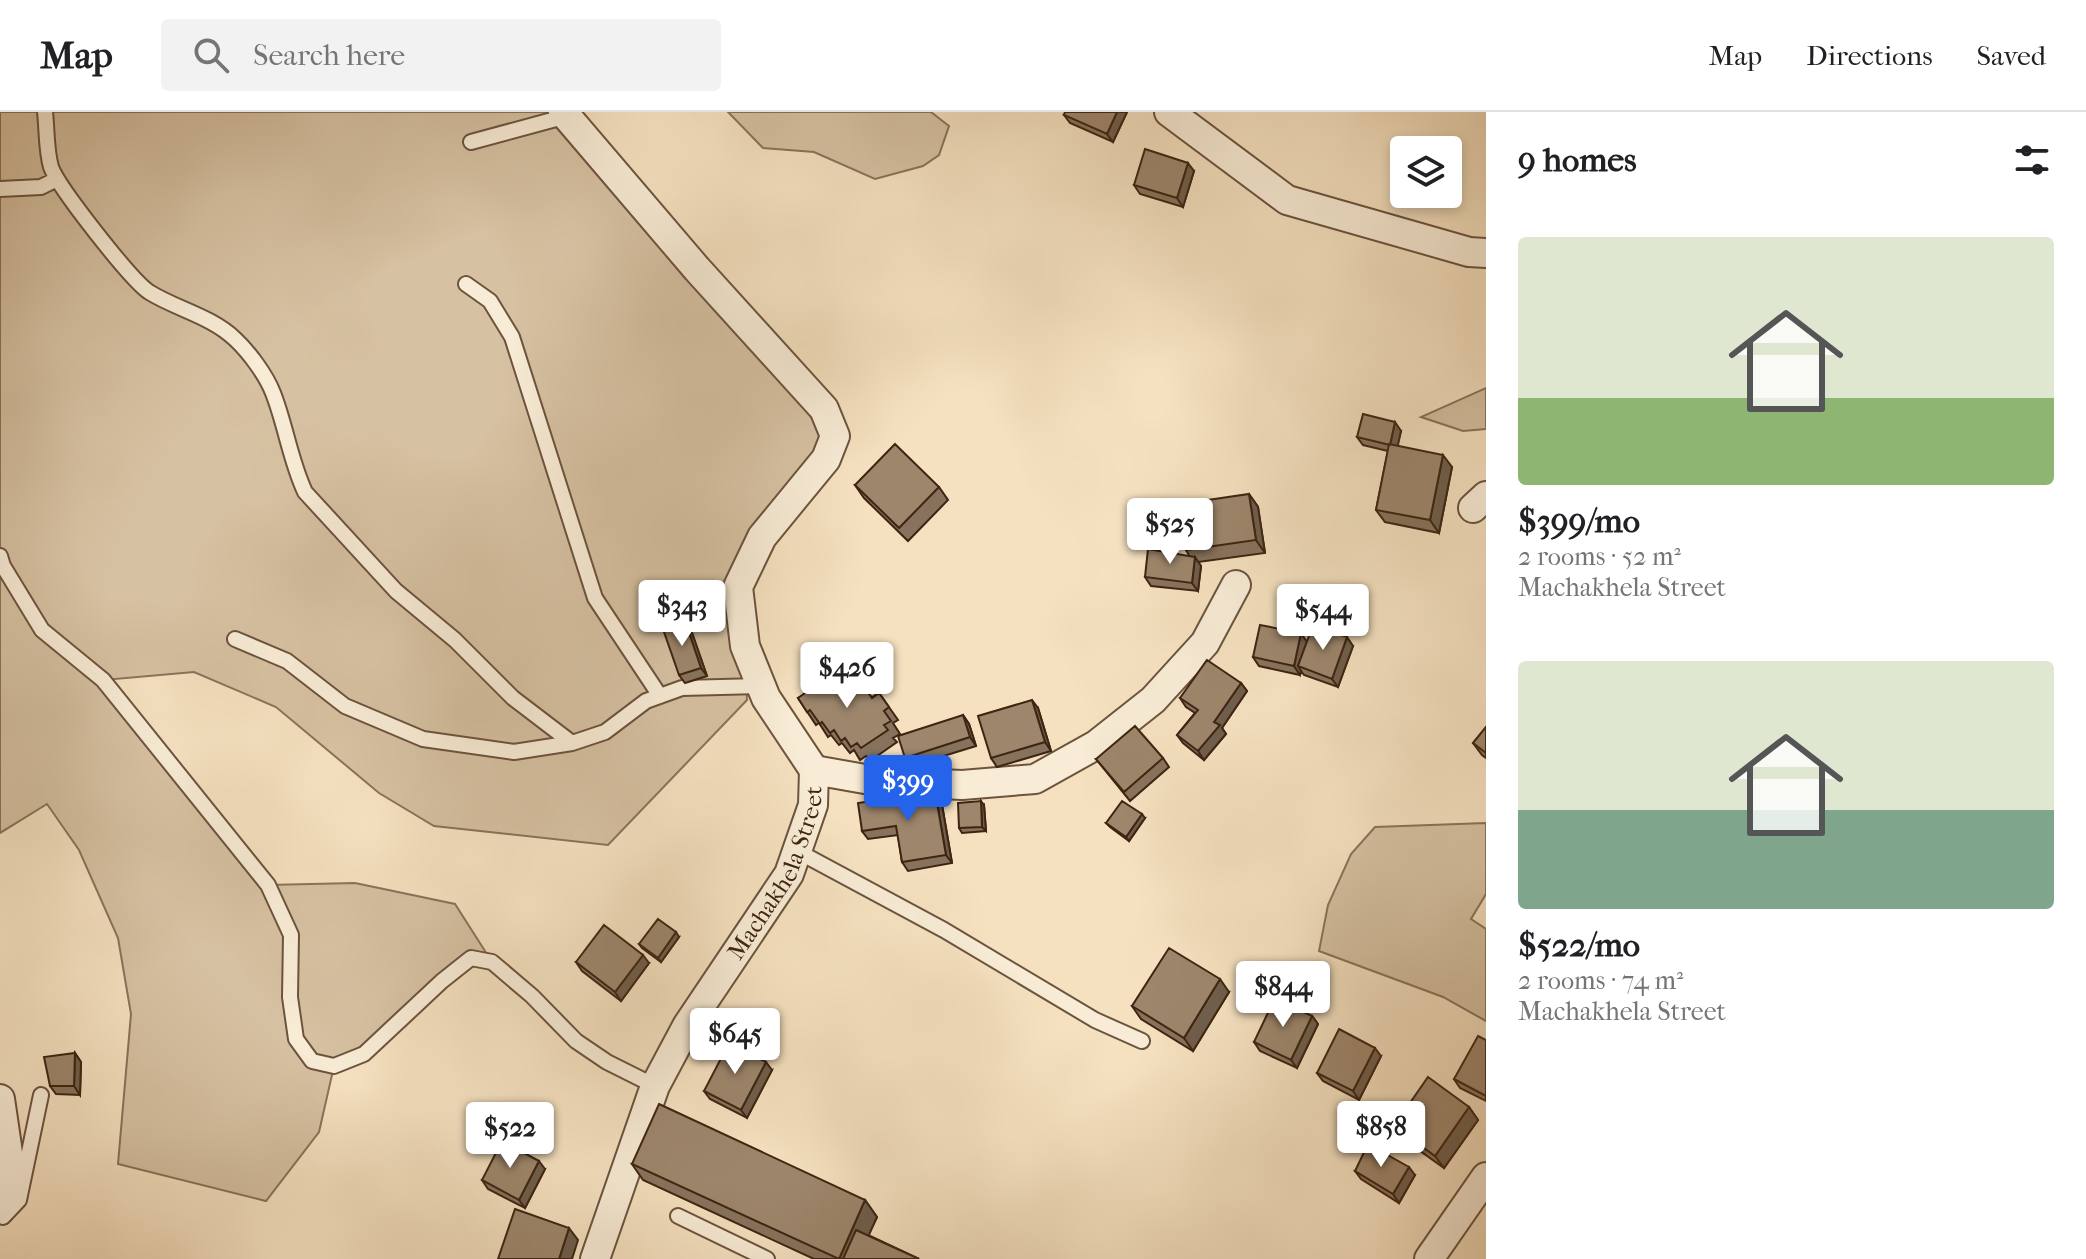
<!DOCTYPE html>
<meta charset="utf-8">
<style>
body{margin:0;font-family:"IM FELL French Canon",serif;background:#f2f2f2;color:#202124;height:100vh;display:flex;flex-direction:column;font-size:30px;white-space:nowrap}
*{box-sizing:border-box;margin:0}
p{font-size:26px;color:#757577}
.icon{flex:none;width:44px;height:44px;fill:none;stroke:currentColor;stroke-width:2;stroke-linecap:round;stroke-linejoin:round}
.map{position:relative;flex:1;overflow:hidden}
.details{display:flex;flex-direction:column;background:#fff;width:600px}
.details>*{flex:none}
.tools{position:absolute;left:1390px;top:24px;display:grid;gap:16px}
.tools a{display:grid;place-items:center;width:72px;height:72px;border-radius:8px;background:#fff;box-shadow:0 4px 12px #0003;font-size:40px}
.price{position:absolute;translate:-50% -68px;padding:0 18px;border-radius:8px;background:#fff;color:#222;font-size:26px;line-height:52px;filter:drop-shadow(0 2px 4px #0008)}
.price::after{content:'';position:absolute;left:50%;top:48px;width:24px;height:18px;margin-left:-12px;background:inherit;clip-path:polygon(0 0,100% 0,50% 100%)}
.price.current{background:#2563eb;color:#fff}
ul{padding:0;list-style:none}
li{display:grid;align-content:center;gap:16px;height:424px;padding:0 32px}
li span{display:grid;place-items:center;height:248px;border-radius:8px;color:#555}
li>.icon{margin-inline-start:auto}
span .icon{width:144px;height:144px;fill:#fffc;stroke-width:1}
li b{font-size:34px}
h2{display:flex;justify-content:space-between;align-items:center;height:96px;padding:0 32px;font-size:34px}
header{display:flex;align-items:center;gap:48px;box-sizing:border-box;height:112px;padding:0 40px;background:#fff;border-bottom:2px solid #e0e0e0}
header strong{font-size:38px}
nav{display:flex;gap:44px;margin-inline-start:auto;font-size:28px}
.search{width:560px;height:72px;background:#f2f2f2;display:flex;align-items:center;gap:20px;box-sizing:border-box;padding:0 28px;border-radius:8px;color:#757577;font-size:30px}
main{display:flex;flex:1;min-height:0}
.map>svg:first-child{display:block}
.green{fill:#d6c1a2;stroke:#8a725a;stroke-width:2}
.lines{fill:none;stroke-linecap:round;stroke-linejoin:round}
.service-casing{stroke:#6c533e;stroke-width:18}
.minor-casing{stroke:#6c533e;stroke-width:32}
.service{stroke:#f8ecd6;stroke-width:14}
.minor{stroke:#f8ecd6;stroke-width:28}
.wall{fill:#87735d;stroke:#3e2412;stroke-width:2}
.shaded-wall{fill:#6e5e4c;stroke:#3e2412;stroke-width:2}
.building{fill:#9d866c;stroke:#3e2412;stroke-width:2}
.labels{text-anchor:middle;dominant-baseline:central;stroke-width:8;stroke-linejoin:round;paint-order:stroke}
.street-label{font-size:24px;fill:#3e2412;stroke:#f8ecd6}
</style>
<header>
<strong>Map</strong>
<div class="search"><svg class="icon" aria-label="search" viewBox="0 0 24 24"><circle cx="10" cy="10" r="6"/><path d="M15 15l6 6"/></svg>Search here</div>
<nav><a>Map</a><a>Directions</a><a>Saved</a></nav>
</header>
<main>
<div class="map">
<svg width="1486" height="1147" viewBox="0 0 1486 1147">
<rect width="100%" height="100%" fill="#f5e1c0"/>
<filter id="stains"><feTurbulence type="fractalNoise" baseFrequency=".0025" numOctaves="4"/><feColorMatrix values="0 0 0 0 .2 0 0 0 0 .09 0 0 0 0 .02 0 0 0 .5 -.17"/></filter>
<radialGradient id="worn" r=".72"><stop offset=".6" stop-color="#630" stop-opacity="0"/><stop offset="1" stop-color="#630" stop-opacity=".3"/></radialGradient>
<path class="green" d="M 0,0 L 563,0 L 835,324 L 738,475 L 745,534 L 747,588 L 608,733 L 434,714 L 379,681 L 276,595 L 194,560 L 103,568 L 267,773 L 355,771 L 455,792 L 492,850 L 471,846 L 399,910 L 334,954 L 319,1020 L 266,1089 L 118,1052 L 131,902 L 118,826 L 79,738 L 47,692 L 0,721 Z
M 728,0 L 931,0 L 949,14 L 939,43 L 923,54 L 875,67 L 814,40 L 763,36 Z
M 1486,276 L 1486,317 L 1463,319 L 1421,305 Z
M 1486,711 L 1486,782 L 1471,807 L 1486,817 L 1486,909 L 1443,885 L 1319,839 L 1328,793 L 1351,742 L 1375,715 Z"/>
<g class="lines">
<defs>
<path id="service" d="M 45,0 C 47,17 46,38 51,55 C 58,75 131,168 149,180 C 176,197 211,204 235,227 C 249,240 266,263 273,281 C 286,314 290,348 305,380 L 396,479 L 455,528 L 513,586 L 572,631 L 605,620 L 646,589 L 682,576 L 760,574
M 471,30 L 567,4
M 0,77 L 41,75 L 57,67
M 466,172 L 490,189 L 512,225 L 595,486 L 660,584
M 0,444 L 3,454 L 42,518 L 103,568 L 268,773 L 291,823 L 290,885 L 296,927 L 312,949 L 334,954 L 364,942 L 442,869 L 471,846 L 492,850 L 532,884 L 576,929 L 607,950 L 655,974
M 235,527 L 287,549 L 345,594 L 423,627 L 514,640 L 572,631
M 797,739 L 944,818 L 1095,908 L 1142,929
M 678,1104 L 767,1147
M 3,1105 L 19,1088 L 41,983"/>
<g id="minor">
<path d="M 563,0 L 697,157 L 824,297 L 835,324 L 826,347 L 762,425 L 738,475 L 745,534 L 766,586 L 814,658"/>
<path d="M 1169,0 L 1287,88 L 1469,140 L 1486,141"/>
<path d="M 1473,396 L 1486,384"/>
<path d="M 0,987 L 9,1048 L 0,1096"/>
<path id="s1" d="M 595,1147 L 655,974 L 687,914 L 789,762 L 813,693 L 814,658 L 876,669 L 962,673 L 1035,667 L 1096,633 L 1153,588 L 1205,531 L 1236,473"/>
<path d="M 1429,1147 L 1486,1065"/>
</g>
</defs>
<use href="#service" class="service-casing"/>
<use href="#minor" class="minor-casing"/>
<use href="#service" class="service"/>
<use href="#minor" class="minor"/>
</g>
<path class="wall" d="M 1127,0 L 1113,30 L 1070,11 L 1064,3 Z
M 1194,59 L 1183,95 L 1140,82 L 1134,73 Z
M 1401,319 L 1397,334 L 1452,355 L 1439,421 L 1385,410 L 1376,398 L 1388,339 L 1363,333 L 1357,325 Z
M 855,373 L 939,375 L 948,388 L 908,429 L 864,386 Z
M 1249,382 L 1258,395 L 1265,441 L 1198,450 L 1201,454 L 1198,479 L 1151,474 L 1145,465 L 1190,445 L 1186,438 Z
M 691,518 L 707,564 L 685,571 L 679,563 Z
M 1307,529 L 1353,534 L 1338,575 L 1304,563 L 1301,559 L 1300,563 L 1259,554 L 1253,545 Z
M 844,567 L 872,585 L 879,581 L 898,608 L 893,611 L 900,622 L 893,626 L 897,630 L 870,649 L 866,644 L 860,648 L 854,638 L 850,641 L 842,631 L 839,633 L 831,623 L 828,625 L 819,611 L 816,613 L 798,586 Z
M 1241,571 L 1247,579 L 1222,616 L 1226,622 L 1204,648 L 1183,631 L 1177,623 L 1195,601 L 1186,595 L 1180,586 Z
M 1038,596 L 1051,639 L 997,655 L 991,646 Z
M 963,603 L 969,612 L 976,634 L 911,654 L 905,646 Z
M 1486,615 L 1486,646 L 1482,643 L 1473,631 Z
M 1163,646 L 1169,655 L 1130,689 L 1096,647 Z
M 935,679 L 941,687 L 952,751 L 908,759 L 902,750 L 898,723 L 868,727 L 862,719 Z
M 984,693 L 986,719 L 962,721 L 959,716 Z
M 1145,706 L 1129,729 L 1110,715 L 1106,711 Z
M 679,825 L 661,850 L 642,836 L 639,832 Z
M 576,850 L 649,851 L 621,889 L 582,859 Z
M 1229,880 L 1193,939 L 1141,907 L 1132,894 Z
M 1312,904 L 1318,912 L 1297,956 L 1260,939 L 1254,930 Z
M 1486,928 L 1486,989 L 1460,976 L 1454,967 Z
M 75,941 L 81,950 L 80,983 L 56,982 L 50,974 Z
M 1381,944 L 1359,988 L 1323,969 L 1317,961 Z
M 772,958 L 747,1006 L 710,987 L 704,979 Z
M 1469,995 L 1478,1008 L 1444,1056 L 1402,1026 L 1394,1014 Z
M 632,1052 L 865,1088 L 877,1105 L 868,1123 L 919,1147 L 814,1147 L 643,1068 Z
M 545,1057 L 525,1096 L 488,1077 L 482,1068 Z
M 1355,1059 L 1415,1063 L 1399,1091 L 1361,1067 Z"/>
<path class="shaded-wall" d="M 1117,0 L 1127,0 L 1113,30 L 1107,22 Z
M 1188,51 L 1194,59 L 1183,95 L 1177,86 Z
M 1395,310 L 1401,319 L 1396,342 L 1390,333 Z
M 1443,343 L 1452,355 L 1439,421 L 1430,408 Z
M 1249,382 L 1258,395 L 1265,441 L 1256,428 Z
M 1195,445 L 1201,454 L 1198,479 L 1192,471 Z
M 685,509 L 691,518 L 707,564 L 701,556 Z
M 1301,521 L 1307,530 L 1298,554 L 1301,559 L 1300,563 L 1294,554 Z
M 1347,525 L 1353,534 L 1338,575 L 1332,567 Z
M 1241,571 L 1247,579 L 1222,616 L 1226,622 L 1204,648 L 1198,639 L 1214,610 Z
M 1032,588 L 1038,596 L 1051,639 L 1045,630 Z
M 963,603 L 969,612 L 976,634 L 970,625 Z
M 935,679 L 941,687 L 952,751 L 946,743 Z
M 981,689 L 984,693 L 986,719 L 982,715 Z
M 1142,702 L 1145,706 L 1129,729 L 1126,725 Z
M 676,820 L 679,825 L 661,850 L 658,846 Z
M 643,843 L 649,851 L 621,889 L 615,880 Z
M 1220,867 L 1229,880 L 1193,939 L 1184,926 Z
M 1312,904 L 1318,912 L 1297,956 L 1291,948 Z
M 1375,936 L 1381,944 L 1359,988 L 1353,979 Z
M 75,941 L 81,950 L 80,983 L 74,974 Z
M 766,950 L 772,958 L 747,1006 L 741,998 Z
M 1469,995 L 1478,1008 L 1444,1056 L 1435,1044 Z
M 539,1049 L 545,1057 L 525,1096 L 519,1088 Z
M 1409,1055 L 1415,1063 L 1399,1091 L 1393,1082 Z
M 865,1088 L 877,1105 L 858,1147 L 839,1147 Z
M 569,1116 L 578,1128 L 572,1147 L 559,1147 Z"/>
<path class="building" d="M 1065,0 L 1117,0 L 1107,22 L 1064,3 Z
M 1145,37 L 1188,51 L 1177,86 L 1134,73 Z
M 1363,302 L 1395,310 L 1390,333 L 1357,325 Z
M 895,332 L 939,375 L 899,416 L 855,373 Z
M 1389,332 L 1443,343 L 1430,408 L 1376,398 Z
M 1249,382 L 1256,428 L 1186,438 L 1180,392 Z
M 1148,437 L 1195,445 L 1192,471 L 1145,465 Z
M 685,509 L 701,556 L 679,563 L 663,517 Z
M 1260,513 L 1301,521 L 1294,554 L 1253,545 Z
M 1313,513 L 1347,525 L 1332,567 L 1298,554 Z
M 1207,548 L 1241,571 L 1214,610 L 1220,613 L 1198,639 L 1177,623 L 1198,598 L 1180,586 Z
M 838,558 L 844,567 L 848,564 L 857,577 L 863,573 L 872,586 L 879,581 L 889,595 L 884,599 L 891,609 L 884,613 L 888,618 L 861,636 L 857,631 L 851,635 L 845,626 L 841,629 L 834,618 L 830,621 L 822,610 L 820,612 L 810,598 L 807,600 L 798,586 Z
M 1032,588 L 1045,630 L 991,646 L 978,604 Z
M 963,603 L 970,625 L 905,646 L 898,624 Z
M 1135,614 L 1163,646 L 1124,680 L 1096,647 Z
M 1486,615 L 1486,641 L 1473,631 Z
M 935,679 L 946,743 L 902,750 L 896,714 L 862,719 L 858,691 Z
M 981,689 L 982,715 L 959,716 L 958,691 Z
M 1122,689 L 1142,702 L 1126,725 L 1106,711 Z
M 658,807 L 676,820 L 658,846 L 639,832 Z
M 604,813 L 643,843 L 615,880 L 576,850 Z
M 1169,836 L 1220,867 L 1184,926 L 1132,894 Z
M 1275,886 L 1312,904 L 1291,948 L 1254,930 Z
M 1339,917 L 1375,936 L 1353,979 L 1317,961 Z
M 1478,924 L 1486,928 L 1486,984 L 1454,967 Z
M 729,931 L 766,950 L 741,998 L 704,979 Z
M 75,941 L 74,974 L 50,974 L 44,945 Z
M 1428,965 L 1469,995 L 1435,1044 L 1394,1014 Z
M 659,992 L 865,1088 L 839,1147 L 632,1052 Z
M 502,1029 L 539,1049 L 519,1088 L 482,1068 Z
M 1368,1032 L 1409,1055 L 1393,1082 L 1355,1059 Z
M 515,1097 L 569,1116 L 559,1147 L 498,1147 Z
M 856,1118 L 919,1147 L 843,1147 Z"/>
<g class="labels">
<g class="street-label">
<text stroke="none"><textPath href="#s1" startOffset="430">Machakhela Street</textPath></text>
</g>
</g>
<rect width="100%" height="100%" filter="url(#stains)"/>
<rect width="100%" height="100%" fill="url(#worn)"/>
</svg>
<div class="tools">
<a><svg class="icon" aria-label="layers" viewBox="0 0 24 24"><path d="M12 4l9 5-9 5-9-5zM3 14l9 5 9-5"/></svg></a>
</div>
<b class="price" style="left:1170px;top:454px">$525</b>
<b class="price" style="left:682px;top:536px">$343</b>
<b class="price" style="left:1323px;top:540px">$544</b>
<b class="price" style="left:847px;top:598px">$426</b>
<b class="price current" style="left:908px;top:711px">$399</b>
<b class="price" style="left:1283px;top:917px">$844</b>
<b class="price" style="left:735px;top:964px">$645</b>
<b class="price" style="left:1381px;top:1057px">$858</b>
<b class="price" style="left:510px;top:1058px">$522</b>
</div>
<section class="details">
<h2>9 homes<svg class="icon" aria-label="filters" viewBox="0 0 24 24"><path d="M4 7h16M4 17h16"/><circle cx="9" cy="7" r="2"/><circle cx="15" cy="17" r="2"/></svg></h2>
<ul>
<li><span style="background:linear-gradient(#dfe7d0 65%,#8fb573 0)"><svg class="icon" aria-label="home" viewBox="0 0 24 24"><path d="M3 11l9-7 9 7M6 9v11h12V9"/></svg></span><div><b>$399/mo</b><p>2 rooms · 52 m²</p><p>Machakhela Street</p></div></li>
<li><span style="background:linear-gradient(#dfe7d0 60%,#7fa58c 0)"><svg class="icon" aria-label="home" viewBox="0 0 24 24"><path d="M3 11l9-7 9 7M6 9v11h12V9"/></svg></span><div><b>$522/mo</b><p>2 rooms · 74 m²</p><p>Machakhela Street</p></div></li>
</ul>
</section>
</main>
